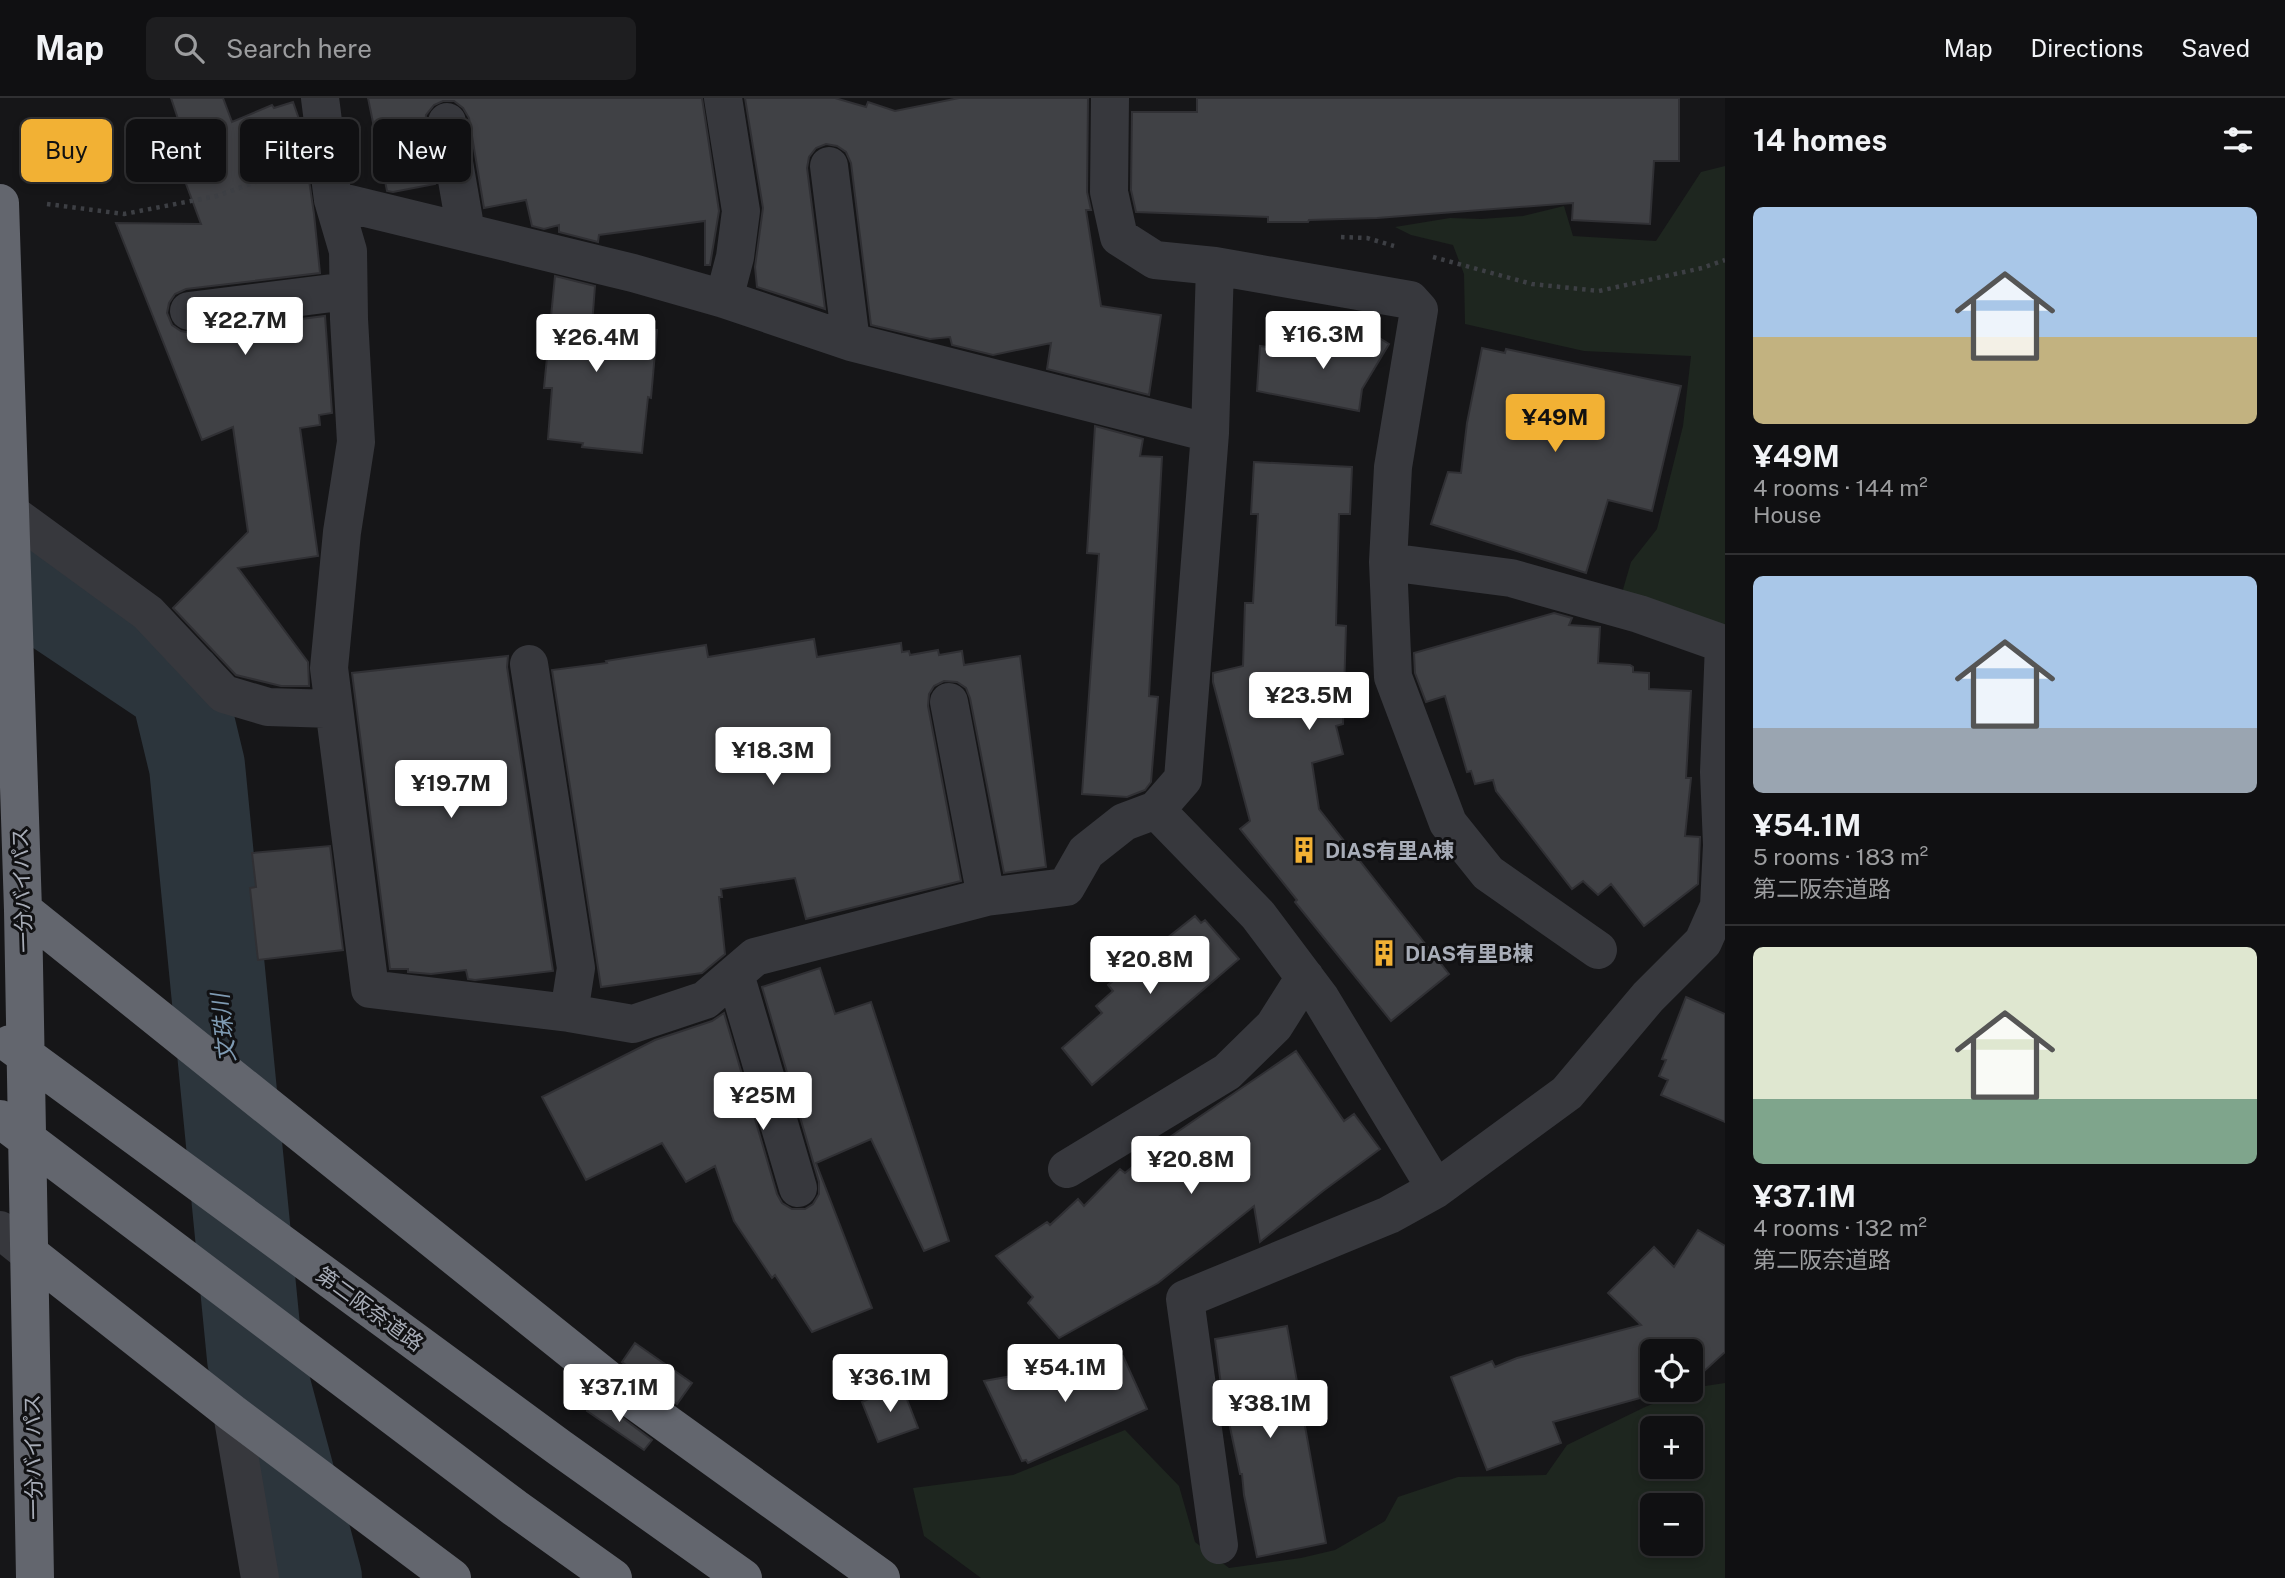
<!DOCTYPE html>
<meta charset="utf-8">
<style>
body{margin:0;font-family:"Public Sans","Noto Sans JP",sans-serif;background:#1e1e20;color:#f1f3f6;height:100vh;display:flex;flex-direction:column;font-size:26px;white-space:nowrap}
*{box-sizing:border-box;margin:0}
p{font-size:23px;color:#9c9d9f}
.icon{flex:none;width:38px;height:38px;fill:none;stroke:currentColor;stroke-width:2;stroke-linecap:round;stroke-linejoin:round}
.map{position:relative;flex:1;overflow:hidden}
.details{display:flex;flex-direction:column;background:#101012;width:560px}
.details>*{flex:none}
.banner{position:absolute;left:21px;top:21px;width:665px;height:63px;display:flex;gap:14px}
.fabs{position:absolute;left:1640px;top:1241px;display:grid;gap:14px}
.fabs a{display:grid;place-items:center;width:63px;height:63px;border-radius:10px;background:#101012;box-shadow:0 4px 10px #0003,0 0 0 2px #303032;font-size:35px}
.price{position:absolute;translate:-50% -60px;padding:0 16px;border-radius:7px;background:#fff;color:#222;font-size:23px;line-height:46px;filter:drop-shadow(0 2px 4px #0008)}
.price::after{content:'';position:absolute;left:50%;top:42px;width:21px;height:16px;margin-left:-10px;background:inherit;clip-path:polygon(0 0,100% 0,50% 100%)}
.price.current{background:#f2b134;color:#111}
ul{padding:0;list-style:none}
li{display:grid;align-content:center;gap:14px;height:371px;padding:0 28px}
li+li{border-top:2px solid #303032}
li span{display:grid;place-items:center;height:217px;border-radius:10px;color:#555}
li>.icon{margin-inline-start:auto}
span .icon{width:126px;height:126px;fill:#fffc;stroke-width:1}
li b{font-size:30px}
h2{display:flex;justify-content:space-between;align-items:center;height:84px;padding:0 28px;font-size:30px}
.chip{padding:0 24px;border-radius:10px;background:#101012;box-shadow:0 4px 10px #0003,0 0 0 2px #303032;font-size:24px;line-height:63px}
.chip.current{background:#f2b134;color:#111}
header{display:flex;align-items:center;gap:42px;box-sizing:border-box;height:98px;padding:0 35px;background:#101012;border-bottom:2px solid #303032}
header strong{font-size:33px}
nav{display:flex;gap:38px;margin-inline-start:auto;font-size:24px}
.search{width:490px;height:63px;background:#1e1e20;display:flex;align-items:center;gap:18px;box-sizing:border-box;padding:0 24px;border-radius:10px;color:#9c9d9f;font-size:26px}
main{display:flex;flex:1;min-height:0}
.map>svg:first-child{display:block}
.green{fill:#1e261f;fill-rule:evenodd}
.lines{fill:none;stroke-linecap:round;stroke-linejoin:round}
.river{stroke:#2c353c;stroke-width:96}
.building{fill:#404145;stroke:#303034;stroke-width:2}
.path{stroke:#3d3f44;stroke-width:4.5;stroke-dasharray:3.5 5;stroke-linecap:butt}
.minor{stroke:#37383d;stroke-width:38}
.highway{stroke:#63666e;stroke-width:38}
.labels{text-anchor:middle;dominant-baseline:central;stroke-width:6;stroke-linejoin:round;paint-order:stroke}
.poi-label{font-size:21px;font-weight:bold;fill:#a8adb8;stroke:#111113;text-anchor:start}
.street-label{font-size:21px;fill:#a8adb8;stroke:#111113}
.water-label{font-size:23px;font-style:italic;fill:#7f9bb3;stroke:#111113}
</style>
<header>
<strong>Map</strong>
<div class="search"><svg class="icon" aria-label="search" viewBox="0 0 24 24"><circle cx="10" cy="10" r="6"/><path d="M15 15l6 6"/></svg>Search here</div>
<nav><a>Map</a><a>Directions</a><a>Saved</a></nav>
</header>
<main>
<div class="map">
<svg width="1725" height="1480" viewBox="0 0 1725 1480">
<rect width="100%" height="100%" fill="#161618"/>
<path class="green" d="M 1725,68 L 1725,532 L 1622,495 L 1631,464 L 1657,431 L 1683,328 L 1691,258 L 1584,253 L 1465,226 L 1464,176 L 1453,147 L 1411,137 L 1395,129 L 1450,120 L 1481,121 L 1523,118 L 1564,108 L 1573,138 L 1656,143 L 1701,74 Z
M 1725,1285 L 1725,1480 L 981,1480 L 924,1438 L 913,1390 L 1013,1377 L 1125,1332 L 1179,1388 L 1195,1444 L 1229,1470 L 1301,1460 L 1335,1452 L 1385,1423 L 1398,1399 L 1458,1379 L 1546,1377 L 1567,1347 L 1645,1309 L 1692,1290 ZM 1652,1330 L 1690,1330 L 1690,1368 L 1652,1368 ZM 1652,1407 L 1690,1407 L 1690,1446 L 1652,1446 Z"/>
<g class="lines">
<path class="river" d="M 0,470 L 178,589 L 197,668 L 255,1260 L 314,1480"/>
</g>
<path class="building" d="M 171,0 L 223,0 L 232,24 L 272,7 L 274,10 L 293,4 L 301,27 L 314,116 L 320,175 L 186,191 L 175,196 L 169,205 L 167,215 L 172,227 L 181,233 L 192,235 L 325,218 L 332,315 L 319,317 L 320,327 L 300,330 L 318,458 L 238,470 L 308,564 L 309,588 L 281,588 L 236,577 L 173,510 L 248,434 L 233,329 L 202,342 L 116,125 L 201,126 L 173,51 L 177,49 L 169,29 L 179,24 Z
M 368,0 L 702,0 L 719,113 L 710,167 L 705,167 L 705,123 L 599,137 L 598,144 L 559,134 L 559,127 L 544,131 L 532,128 L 526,102 L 484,110 L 469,20 L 463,10 L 454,3 L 443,3 L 434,7 L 426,17 L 425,28 L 435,86 L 393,94 L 387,93 Z
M 745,0 L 835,0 L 866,9 L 868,4 L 895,13 L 959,0 L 1088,0 L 1087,94 L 1091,112 L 1086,112 L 1101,208 L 1161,217 L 1149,297 L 1047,271 L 1051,245 L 993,257 L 952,247 L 950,239 L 930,241 L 871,227 L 851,65 L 846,54 L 837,48 L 826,46 L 816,50 L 809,59 L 807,70 L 825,211 L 757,189 L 755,169 L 763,110 Z
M 1197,0 L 1679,0 L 1679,63 L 1654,63 L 1650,126 L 1572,122 L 1573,105 L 1377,120 L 1309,122 L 1308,124 L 1268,124 L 1268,119 L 1136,114 L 1131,92 L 1132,14 L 1197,14 Z
M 555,178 L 595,188 L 592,227 L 657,232 L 651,300 L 648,299 L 642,355 L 582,349 L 583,345 L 548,341 L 552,290 L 544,290 Z
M 1354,224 L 1389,246 L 1362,291 L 1359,313 L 1257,293 L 1260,248 L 1332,258 Z
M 1482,250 L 1505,255 L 1506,251 L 1681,288 L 1652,413 L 1608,402 L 1586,475 L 1431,426 L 1448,374 L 1461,375 L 1467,325 Z
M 1095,328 L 1143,341 L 1140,358 L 1162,359 L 1149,598 L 1158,599 L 1151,684 L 1145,692 L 1127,699 L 1082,696 L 1099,456 L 1087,455 Z
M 1254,364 L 1352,369 L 1350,416 L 1339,416 L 1336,527 L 1346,528 L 1343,626 L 1336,628 L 1343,656 L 1312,665 L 1319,711 L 1449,876 L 1391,923 L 1295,804 L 1297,802 L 1240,731 L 1250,723 L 1213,584 L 1213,575 L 1243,568 L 1245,505 L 1253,505 L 1258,416 L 1251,416 Z
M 1554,515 L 1572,520 L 1569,527 L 1600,529 L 1598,565 L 1630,567 L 1633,569 L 1633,574 L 1649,575 L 1649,591 L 1691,593 L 1686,680 L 1691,680 L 1685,738 L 1700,739 L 1698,786 L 1644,828 L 1611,786 L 1598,797 L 1583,783 L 1572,791 L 1496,693 L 1493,682 L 1475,686 L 1471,673 L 1467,674 L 1445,598 L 1426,604 L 1415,575 L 1414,555 Z
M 814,541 L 817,559 L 901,545 L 902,554 L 909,553 L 910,557 L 938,552 L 939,557 L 962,553 L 964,567 L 1020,558 L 1046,769 L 1004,775 L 970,600 L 966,590 L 957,584 L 944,583 L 934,588 L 929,596 L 928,608 L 961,783 L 806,821 L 795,780 L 721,791 L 722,799 L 719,799 L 725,856 L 702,875 L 601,889 L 552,572 L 607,565 L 606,563 L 706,547 L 708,559 Z
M 508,558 L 507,569 L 553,873 L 475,882 L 468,881 L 466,872 L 431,876 L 408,874 L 408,871 L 390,871 L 352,575 Z
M 330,748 L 343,852 L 258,862 L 250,790 L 256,789 L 252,755 Z
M 1195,818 L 1201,825 L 1205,822 L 1239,861 L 1092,987 L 1062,950 L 1102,915 L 1096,908 L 1113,893 L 1108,887 Z
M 820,870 L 835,916 L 871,904 L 949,1143 L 924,1153 L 871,1041 L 816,1065 L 872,1210 L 812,1234 L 775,1177 L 772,1180 L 734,1123 L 715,1068 L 686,1084 L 662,1045 L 586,1082 L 542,999 L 655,942 L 712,923 L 724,915 L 777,1096 L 782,1105 L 792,1111 L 805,1111 L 813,1106 L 819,1096 L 819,1084 L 762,889 Z
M 1686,899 L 1725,916 L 1725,1024 L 1661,997 L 1668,982 L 1659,978 L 1666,962 L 1662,961 Z
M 1296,953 L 1344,1023 L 1354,1016 L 1380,1051 L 1323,1093 L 1260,1144 L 1254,1108 L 1158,1185 L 1059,1240 L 1028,1205 L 1033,1199 L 996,1158 L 1047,1124 L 1050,1127 L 1078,1101 L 1084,1108 L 1120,1071 L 1125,1075 L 1164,1043 Z
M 1698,1132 L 1725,1148 L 1725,1254 L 1690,1286 L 1690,1253 L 1652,1253 L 1652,1292 L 1669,1292 L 1553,1324 L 1561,1345 L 1487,1372 L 1451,1279 L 1492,1263 L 1495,1269 L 1517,1260 L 1641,1227 L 1608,1195 L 1654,1149 L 1674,1169 Z
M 1287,1228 L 1326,1445 L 1257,1459 L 1244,1397 L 1242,1376 L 1240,1376 L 1221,1287 L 1215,1241 Z
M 635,1245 L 692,1285 L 677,1306 L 622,1264 Z
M 1123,1258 L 1147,1311 L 1028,1365 L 1026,1362 L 1022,1363 L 984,1283 Z
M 901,1286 L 918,1330 L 878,1344 L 862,1304 Z
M 596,1300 L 652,1342 L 644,1352 L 587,1313 Z"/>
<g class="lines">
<path class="path" d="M 47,106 L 124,116 L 217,98 L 283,74
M 1341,139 L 1367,140 L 1394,148
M 1433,159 L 1532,186 L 1599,193 L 1702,170 L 1725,162"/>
<path class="minor" d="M 320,0 L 333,102 L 348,153 L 349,221 L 356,344 L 342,434 L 329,570 L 370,891 L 569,915 L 633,926 L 705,902 L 755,859 L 986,799 L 1066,789 L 1086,754 L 1124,724 L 1156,712 L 1183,681 L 1210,335 L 1215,168 L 1155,162 L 1119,139 L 1109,94 L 1110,0
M 723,0 L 741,113 L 735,159 L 724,201
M 447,24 L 466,134
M 829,68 L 851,244
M 333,102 L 633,175 L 724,201 L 851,244 L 1210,335
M 1215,168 L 1410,202 L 1419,212 L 1393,369 L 1388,464 L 1393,579 L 1448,725 L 1488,775 L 1598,852
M 189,213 L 348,193
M 11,415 L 148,515 L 224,596 L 268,609 L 333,611
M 529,566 L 576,870 L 569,915
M 949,604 L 986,799
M 1156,712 L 1258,817 L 1321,901 L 1436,1091
M 735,876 L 798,1090
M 1067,1071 L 1227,974 L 1274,928 L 1305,879
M 0,1132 L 30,1156
M 232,1315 L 260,1480
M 1219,1447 L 1185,1201 L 1389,1117 L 1436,1091 L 1567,995 L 1648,899 L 1703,844 L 1719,808 L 1722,747 L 1719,674 L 1724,546 L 1639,516 L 1511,480 L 1388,464"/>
<path class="highway" d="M 0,105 L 23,812 L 35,1480
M 23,812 L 631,1300 L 881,1480
M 10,946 L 560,1350 L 743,1480
M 0,1021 L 515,1410 L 613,1480
M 30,1156 L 232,1315 L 452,1480"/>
</g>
<defs>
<symbol id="building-bare" viewBox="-9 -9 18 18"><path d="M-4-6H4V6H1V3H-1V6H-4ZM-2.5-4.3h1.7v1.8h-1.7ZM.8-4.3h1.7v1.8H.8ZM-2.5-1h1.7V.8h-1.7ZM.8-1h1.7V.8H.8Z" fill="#f2b134" stroke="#111113" stroke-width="2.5" paint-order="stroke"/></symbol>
</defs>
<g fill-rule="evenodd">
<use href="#building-bare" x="1285" y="733" width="38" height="38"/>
<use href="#building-bare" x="1365" y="836" width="38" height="38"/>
</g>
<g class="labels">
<g class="poi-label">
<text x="1325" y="752">DIAS有里A棟</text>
<text x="1405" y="855">DIAS有里B棟</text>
</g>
<g class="street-label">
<text transform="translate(22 792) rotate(-92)">一分バイパス</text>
<text transform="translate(370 1211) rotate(36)">第二阪奈道路</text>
<text transform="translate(33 1359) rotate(-91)">一分バイパス</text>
</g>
<g class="water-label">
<text transform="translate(223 930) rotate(-96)">文珠川</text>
</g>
</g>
</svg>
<div class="fabs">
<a><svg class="icon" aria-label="locate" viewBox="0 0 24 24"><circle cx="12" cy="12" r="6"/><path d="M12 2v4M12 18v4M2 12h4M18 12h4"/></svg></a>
<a>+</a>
<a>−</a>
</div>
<b class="price" style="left:245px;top:259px">¥22.7M</b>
<b class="price" style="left:1323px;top:273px">¥16.3M</b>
<b class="price" style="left:596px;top:276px">¥26.4M</b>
<b class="price current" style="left:1555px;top:356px">¥49M</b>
<b class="price" style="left:1309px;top:634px">¥23.5M</b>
<b class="price" style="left:773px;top:689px">¥18.3M</b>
<b class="price" style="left:451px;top:722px">¥19.7M</b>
<b class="price" style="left:1150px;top:898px">¥20.8M</b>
<b class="price" style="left:763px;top:1034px">¥25M</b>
<b class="price" style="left:1191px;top:1098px">¥20.8M</b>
<b class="price" style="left:1065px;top:1306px">¥54.1M</b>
<b class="price" style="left:890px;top:1316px">¥36.1M</b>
<b class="price" style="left:619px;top:1326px">¥37.1M</b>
<b class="price" style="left:1270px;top:1342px">¥38.1M</b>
<div class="banner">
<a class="chip current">Buy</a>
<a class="chip">Rent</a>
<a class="chip">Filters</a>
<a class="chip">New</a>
</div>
</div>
<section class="details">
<h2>14 homes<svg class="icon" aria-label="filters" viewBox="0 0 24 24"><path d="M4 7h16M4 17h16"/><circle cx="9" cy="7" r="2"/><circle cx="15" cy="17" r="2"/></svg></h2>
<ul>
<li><span style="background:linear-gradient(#a9c7e8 60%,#c2b280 0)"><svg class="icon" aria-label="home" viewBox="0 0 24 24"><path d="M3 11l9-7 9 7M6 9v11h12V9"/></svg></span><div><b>¥49M</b><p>4 rooms · 144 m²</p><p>House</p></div></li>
<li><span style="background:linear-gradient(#a9c7e8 70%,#9aa5b1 0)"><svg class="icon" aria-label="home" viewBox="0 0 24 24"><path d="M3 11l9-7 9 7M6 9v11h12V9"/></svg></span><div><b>¥54.1M</b><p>5 rooms · 183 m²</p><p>第二阪奈道路</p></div></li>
<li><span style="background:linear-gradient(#dfe7d0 70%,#7fa58c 0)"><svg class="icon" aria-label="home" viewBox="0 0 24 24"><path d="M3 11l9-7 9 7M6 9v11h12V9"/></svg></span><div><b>¥37.1M</b><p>4 rooms · 132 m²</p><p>第二阪奈道路</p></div></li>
</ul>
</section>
</main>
